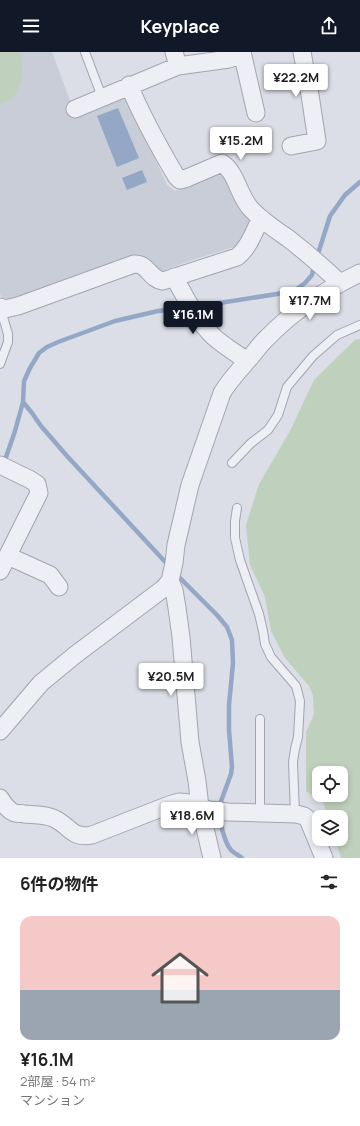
<!DOCTYPE html>
<html lang="ja">
<meta charset="utf-8">
<style>
body{margin:0;font-family:Manrope,"Noto Sans JP",sans-serif;background:#f6f6f6;color:#222;height:100vh;display:flex;flex-direction:column;font-size:15px;white-space:nowrap}
*{box-sizing:border-box;margin:0}
p{font-size:13px;color:#767676}
.icon{flex:none;width:22px;height:22px;fill:none;stroke:currentColor;stroke-width:2;stroke-linecap:round;stroke-linejoin:round}
.map{position:relative;height:806px;overflow:hidden}
.panel{display:flex;flex-direction:column;background:#fff;flex:1}
.panel>*{flex:none}
.fabs{position:absolute;left:312px;top:714px;display:grid;gap:8px}
.fabs a{display:grid;place-items:center;width:36px;height:36px;border-radius:8px;background:#fff;box-shadow:0 2px 6px #0003;font-size:20px}
.price{position:absolute;translate:-50% -34px;padding:0 9px;border-radius:4px;background:#fff;color:#222;font-size:13px;line-height:26px;filter:drop-shadow(0 1px 2px #0008)}
.price::after{content:'';position:absolute;left:50%;top:24px;width:12px;height:9px;margin-left:-6px;background:inherit;clip-path:polygon(0 0,100% 0,50% 100%)}
.price.selected{background:#111827;color:#fff}
ul{padding:0;list-style:none}
li{display:grid;align-content:center;gap:8px;height:212px;padding:0 20px}
li+li{border-top:1px solid #e0e0e0}
li span{display:grid;place-items:center;height:124px;border-radius:12px;color:#555}
li>.icon{margin-inline-start:auto}
span .icon{width:72px;height:72px;fill:#fffc;stroke-width:1}
li b{font-size:17px}
h2{display:flex;justify-content:space-between;align-items:center;height:48px;padding:0 20px;font-size:17px}
header{display:flex;justify-content:space-between;align-items:center;height:52px;padding:0 20px;background:#111827;color:#fff;font-size:18px;font-weight:700}
.map>svg:first-child{display:block}
.built{fill:#c9cdd8}
.green{fill:#bfd0bc;fill-rule:evenodd}
.water{fill:#95a7c7}
.lines{fill:none;stroke-linecap:round;stroke-linejoin:round}
.stream{stroke:#95a7c7;stroke-width:4.5}
.service-casing{stroke:#a1a5b0;stroke-width:10}
.minor-casing{stroke:#a1a5b0;stroke-width:19}
.service{stroke:#eeeff4;stroke-width:8}
.minor{stroke:#eeeff4;stroke-width:17}
</style>
<header><svg class="icon" aria-label="menu" viewBox="0 0 24 24"><path d="M4 6h16M4 12h16M4 18h16"/></svg>Keyplace<svg class="icon" aria-label="share" viewBox="0 0 24 24"><path d="M12 15V3M7 8l5-5 5 5M5 13v7h14v-7"/></svg></header>
<div class="map">
<svg width="360" height="806" viewBox="0 0 360 806">
<rect width="100%" height="100%" fill="#dbdee6"/>
<path class="built" d="M 0,0 L 52,0 L 75,62 L 126,42 L 167,133 L 175,139 L 216,122 L 231,127 L 249,168 L 249,179 L 242,192 L 234,195 L 195,207 L 156,221 L 143,206 L 11,249 L 2,246 L 0,242 Z"/>
<path class="green" d="M 0,0 L 20,0 C 24,12 23,38 12,46 C 8,49 4,50 0,52 Z
M 360,287 L 360,806 L 341,806 L 335,787 L 341,787 L 341,765 L 328,765 L 323,750 L 306,739 L 306,680 L 314,662 L 313,644 L 309,634 L 285,606 L 271,579 L 265,545 L 250,513 L 246,473 L 259,432 L 290,379 L 314,328 L 355,288 ZM 319,721 L 341,721 L 341,743 L 319,743 Z"/>
<path class="water" d="M 118,56 L 139,106 L 117,115 L 97,64 Z
M 142,118 L 147,130 L 127,138 L 122,126 Z"/>
<g class="lines">
<path class="stream" d="M 317,205 L 330,164 L 345,143 L 360,130
M 194,255 L 277,242 L 295,238 L 305,231 L 312,223 L 314,214
M 23,350 L 32,361 L 41,374 L 67,404 L 169,514
M 4,411 L 15,379 L 23,350 L 24,329 L 30,316 L 39,301 L 47,295 L 58,290 L 115,269 L 158,259 L 187,256
M 175,521 L 217,563 L 227,575 L 232,588 L 233,611 L 229,653 L 229,678 L 232,715 L 231,722 L 220,752 L 220,756
M 220,763 C 220,772 225,791 231,798 C 234,801 238,803 242,806"/>
<defs>
<path id="service" d="M 85,0 L 102,45
M 0,312 L 8,290 L 8,282 L 0,255
M 232,411 L 251,391 L 268,378 L 278,363 L 287,335 L 313,304 L 337,283 L 360,273
M 237,456 L 235,469 L 235,486 L 240,508 L 259,562 L 263,579 L 265,592 L 271,605 L 296,634 L 300,649 L 298,685 L 295,697 L 293,710 L 295,762
M 260,667 L 260,761"/>
<path id="minor" d="M 174,0 L 178,14
M 242,0 L 256,61
M 129,33 C 142,65 159,95 176,124 L 180,128 L 187,126 L 222,111 C 237,121 238,143 251,157 C 261,168 276,178 289,187 C 307,201 324,216 340,231
M 75,57 L 178,14 L 229,7 L 242,2
M 291,94 L 317,89 L 310,43 L 302,0
M 174,225 C 186,246 196,268 214,285 C 224,294 236,301 247,309
M 0,255 L 5,257 L 18,254 L 134,212 C 148,211 149,227 163,229 L 237,205 C 249,196 254,179 261,166
M 0,413 L 29,427 L 37,432 L 39,441 L 0,519
M 8,504 L 50,523 L 59,535
M 0,679 L 41,631 L 75,603 L 164,536 L 170,529
M 0,746 C 3,751 9,759 15,761 C 18,762 22,761 24,762 C 34,763 46,762 55,767 C 71,775 72,787 92,783 L 169,753 L 179,750 L 190,751 L 209,758 L 228,760 L 296,762 L 304,764 L 308,767 L 324,806
M 212,806 L 200,755 L 197,729 L 190,690 L 181,585 L 177,556 L 174,538 L 170,529 L 174,511 L 176,493 L 190,433 L 222,341 C 229,329 238,320 247,309 C 254,302 259,293 267,286 C 292,260 327,237 360,221"/>
</defs>
<use href="#service" class="service-casing"/>
<use href="#minor" class="minor-casing"/>
<use href="#service" class="service"/>
<use href="#minor" class="minor"/>
</g>
</svg>
<div class="fabs">
<a><svg class="icon" aria-label="locate" viewBox="0 0 24 24"><circle cx="12" cy="12" r="6"/><path d="M12 2v4M12 18v4M2 12h4M18 12h4"/></svg></a>
<a><svg class="icon" aria-label="layers" viewBox="0 0 24 24"><path d="M12 4l9 5-9 5-9-5zM3 14l9 5 9-5"/></svg></a>
</div>
<b class="price" style="left:296px;top:46px">¥22.2M</b>
<b class="price" style="left:241px;top:109px">¥15.2M</b>
<b class="price" style="left:310px;top:269px">¥17.7M</b>
<b class="price selected" style="left:193px;top:283px">¥16.1M</b>
<b class="price" style="left:171px;top:645px">¥20.5M</b>
<b class="price" style="left:192px;top:784px">¥18.6M</b>
</div>
<section class="panel">
<h2>6件の物件<svg class="icon" aria-label="filters" viewBox="0 0 24 24"><path d="M4 7h16M4 17h16"/><circle cx="9" cy="7" r="2"/><circle cx="15" cy="17" r="2"/></svg></h2>
<ul>
<li><span style="background:linear-gradient(#f6c9c9 60%,#9aa5b1 0)"><svg class="icon" aria-label="home" viewBox="0 0 24 24"><path d="M3 11l9-7 9 7M6 9v11h12V9"/></svg></span><div><b>¥16.1M</b><p>2部屋 · 54 m²</p><p>マンション</p></div></li>
</ul>
</section>
